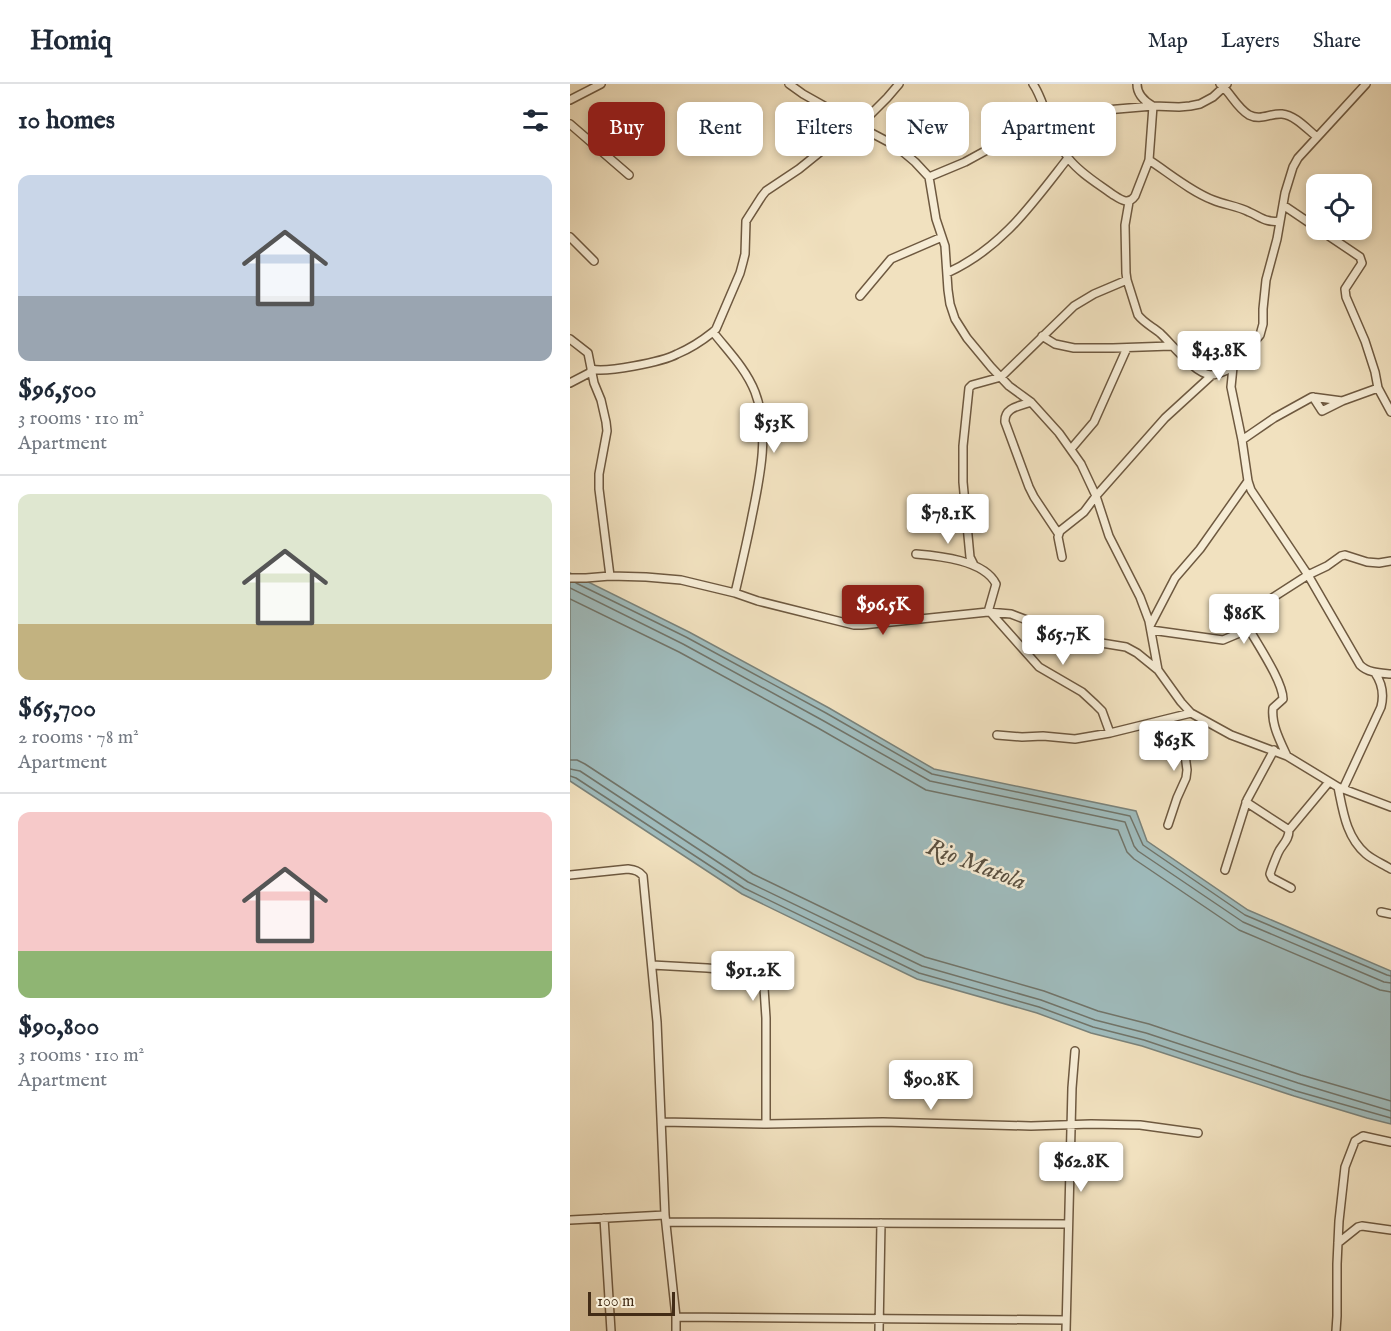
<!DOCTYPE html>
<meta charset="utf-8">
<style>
body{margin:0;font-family:"IM FELL English",serif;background:#f2f2f3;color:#1f2937;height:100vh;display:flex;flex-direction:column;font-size:22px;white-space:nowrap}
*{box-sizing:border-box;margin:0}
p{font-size:20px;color:#747a83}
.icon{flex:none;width:33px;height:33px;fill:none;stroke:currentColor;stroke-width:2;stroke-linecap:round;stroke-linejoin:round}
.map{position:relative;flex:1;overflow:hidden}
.drawer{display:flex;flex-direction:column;background:#fff;width:570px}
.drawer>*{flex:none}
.banner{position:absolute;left:18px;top:18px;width:570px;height:54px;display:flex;gap:12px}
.controls{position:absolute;left:736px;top:90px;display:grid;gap:12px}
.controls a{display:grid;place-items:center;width:66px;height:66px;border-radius:12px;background:#fff;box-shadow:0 3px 9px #0003;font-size:30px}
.scale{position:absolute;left:18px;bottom:15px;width:87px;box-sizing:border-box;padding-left:6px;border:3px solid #432c16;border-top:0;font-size:16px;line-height:21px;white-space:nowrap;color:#432c16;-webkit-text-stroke:4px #f6ecd5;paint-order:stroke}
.price{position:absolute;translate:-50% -51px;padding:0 14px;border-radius:6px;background:#fff;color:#222;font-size:20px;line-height:39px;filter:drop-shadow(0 2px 3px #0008)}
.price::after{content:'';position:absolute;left:50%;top:36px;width:18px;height:14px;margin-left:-9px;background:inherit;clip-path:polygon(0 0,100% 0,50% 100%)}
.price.active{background:#8f2418;color:#fff}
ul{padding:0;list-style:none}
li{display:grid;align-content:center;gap:12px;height:318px;padding:0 18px}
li+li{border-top:2px solid #e0e1e3}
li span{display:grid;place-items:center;height:186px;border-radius:12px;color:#555}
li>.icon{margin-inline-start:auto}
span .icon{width:108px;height:108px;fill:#fffc;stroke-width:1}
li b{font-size:26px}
h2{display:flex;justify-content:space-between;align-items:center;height:72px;padding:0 18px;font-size:26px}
.chip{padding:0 21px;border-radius:12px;background:#fff;box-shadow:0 3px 9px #0003;font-size:21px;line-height:54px}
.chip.active{background:#8f2418;color:#fff}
header{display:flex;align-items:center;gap:36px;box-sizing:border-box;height:84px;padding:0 30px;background:#fff;border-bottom:2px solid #e0e1e3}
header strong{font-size:28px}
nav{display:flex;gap:33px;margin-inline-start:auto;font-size:21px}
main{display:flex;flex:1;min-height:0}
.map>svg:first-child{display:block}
.water{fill:#9fbbbc;stroke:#7a827a;stroke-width:1.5}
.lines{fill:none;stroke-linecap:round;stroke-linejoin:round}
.shore{stroke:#717469;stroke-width:1.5}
.minor-casing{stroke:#6e5940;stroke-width:10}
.minor{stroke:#f6ecd5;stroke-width:7}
.labels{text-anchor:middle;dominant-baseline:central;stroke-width:5;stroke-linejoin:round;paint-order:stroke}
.water-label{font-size:24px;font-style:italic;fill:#5a5040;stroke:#f6ecd5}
</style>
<header>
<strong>Homiq</strong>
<nav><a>Map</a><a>Layers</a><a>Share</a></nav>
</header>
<main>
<section class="drawer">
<h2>10 homes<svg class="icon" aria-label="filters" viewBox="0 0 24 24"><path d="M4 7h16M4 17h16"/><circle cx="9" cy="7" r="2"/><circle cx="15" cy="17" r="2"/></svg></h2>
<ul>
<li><span style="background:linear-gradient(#c9d6e8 65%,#9aa5b1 0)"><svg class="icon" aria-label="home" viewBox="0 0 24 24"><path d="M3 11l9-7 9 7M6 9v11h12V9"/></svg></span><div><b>$96,500</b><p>3 rooms · 110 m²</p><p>Apartment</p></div></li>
<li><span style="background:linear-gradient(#dfe7d0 70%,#c2b280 0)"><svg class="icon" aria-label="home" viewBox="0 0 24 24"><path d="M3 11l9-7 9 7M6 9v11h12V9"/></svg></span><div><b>$65,700</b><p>2 rooms · 78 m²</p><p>Apartment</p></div></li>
<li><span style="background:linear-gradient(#f6c9c9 75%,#8fb573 0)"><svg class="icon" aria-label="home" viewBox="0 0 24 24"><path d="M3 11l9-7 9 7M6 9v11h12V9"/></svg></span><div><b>$90,800</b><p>3 rooms · 110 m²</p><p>Apartment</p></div></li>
</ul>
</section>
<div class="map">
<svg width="821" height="1247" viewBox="0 0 821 1247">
<rect width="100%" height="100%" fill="#f1e1bf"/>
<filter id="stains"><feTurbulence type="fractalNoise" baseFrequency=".00333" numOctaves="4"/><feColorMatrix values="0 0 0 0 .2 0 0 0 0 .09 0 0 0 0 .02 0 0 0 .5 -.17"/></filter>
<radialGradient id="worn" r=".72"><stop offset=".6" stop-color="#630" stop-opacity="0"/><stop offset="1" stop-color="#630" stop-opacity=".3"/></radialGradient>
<path class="water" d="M 0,489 L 119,548 L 259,624 L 364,685 L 566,727 L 577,757 L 678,826 L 821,887 L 821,1040 L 797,1034 L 724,1012 L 572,962 L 521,949 L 467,929 L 347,895 L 172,810 L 0,697 Z"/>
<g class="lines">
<path class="shore" d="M 6,499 L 116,553 L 256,629 L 362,690 L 560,732 L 573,761 L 675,831 L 817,891 L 821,892
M 0,504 L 113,560 L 252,636 L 360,697 L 555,738 L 564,762 L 568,767 L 673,838 L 814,898 L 821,899
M 0,515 L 109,568 L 248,644 L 356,706 L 548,746 L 557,768 L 564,775 L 669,846 L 810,906 L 821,908
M 0,676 L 7,676 L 15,680 L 183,790 L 355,873 L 474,907 L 528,927 L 579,940 L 731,991 L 821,1017
M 0,685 L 10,687 L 178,798 L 352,882 L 471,916 L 525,936 L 576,949 L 728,999 L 821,1027
M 0,692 L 6,694 L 174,804 L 349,889 L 469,923 L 523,943 L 574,956 L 726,1007 L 821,1034"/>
<defs>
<path id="minor" d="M 219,0 L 233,10 L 265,28 L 274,38 L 292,44 L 326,62 L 345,78 L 359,93 L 366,135 L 375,162 L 378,206 L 380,220 L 385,235 L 397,254 L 421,283 L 439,302 L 461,318 L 489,349 L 511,380 L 526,412 L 539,452 L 570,513 L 579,537 L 588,586 L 611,618 L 621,629 L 661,651 L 717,672 L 768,703 L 821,723
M 463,0 C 470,10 473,22 478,34 C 483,47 490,63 499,75 C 510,89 527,99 542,110 C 550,115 558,122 565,112 L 579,76 L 583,22 C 574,17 567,10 567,0
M 650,0 C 661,9 666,23 679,31 C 691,37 700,29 712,30 C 725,31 738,46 747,53
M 796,0 L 728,74 L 723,83 L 715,109 L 707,155 L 696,196 L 693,225 L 693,240 L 690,251 L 663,283 L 661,303 L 672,356 L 678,397 L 681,406 L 738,491 L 790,581 C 798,589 810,589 821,590
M 0,16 L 31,0
M 0,40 L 59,91
M 288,43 L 317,14 L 329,0
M 579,76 C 599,89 620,107 643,116 C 655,121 668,122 679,128 C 691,133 696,139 710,137
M 359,93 L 395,78 L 477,33 L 524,27 L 583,22 L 609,23 L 620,22 L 630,20 L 643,13 L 657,0
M 559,118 L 555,141 L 556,189 L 557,196 L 568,231 C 574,239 583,243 590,249 C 601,259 625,290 641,291 C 648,291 657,286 663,283
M 713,121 L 747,144
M 750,146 L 790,173 L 792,179 L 775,205 L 776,213 L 795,257 L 805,288 L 808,304 L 821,328
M 0,153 L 24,177
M 377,189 C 432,164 462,120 498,74
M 290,212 L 321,175 L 372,153
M 143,248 C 158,267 176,285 185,308 C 200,347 190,393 182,432 C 177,458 171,483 165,509
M 472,252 L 485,260 L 504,264 L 543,264 L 601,262
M 0,255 L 18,269 L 24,299 L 31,316 L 36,338 L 37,347 L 29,390 L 29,405 L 40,492
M 21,285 C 36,289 92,278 107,270 C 119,265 133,256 143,248 L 146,245 L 170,189 L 173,178 L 175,170 L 176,137 L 192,112 L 196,107 L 229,85 L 255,64 L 292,44
M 0,299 L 21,288
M 743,313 L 752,327 L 772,317 L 808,304
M 461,318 C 450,322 434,323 435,338 L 459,403 L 464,413 L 488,449
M 672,356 L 704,334 L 742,313 L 772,317
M 501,365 L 524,338 L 557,264
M 346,470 C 369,472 414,476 426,500 L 418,528
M 492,473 L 488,453 L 490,447 L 514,428 L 526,412 L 595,334 L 642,291
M 404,481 L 400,473 L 393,398 L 393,362 L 399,304 L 402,301 L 431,293 L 504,222 L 524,210 L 557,196
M 0,494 L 16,494 L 40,492 L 76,493 L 111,496 L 165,509 L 188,517 L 284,541 L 292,541 L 418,528 L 441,530 L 507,555 L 556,563 L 567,569 L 588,586
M 421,529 L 469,583 L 512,608 L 525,620 L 532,627 L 540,649
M 580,542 L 605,494 L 630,465 L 678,397
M 679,545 C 688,561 713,598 713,615 L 703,624 C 701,640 710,657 717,672
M 581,546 L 653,556 L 679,545 L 679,535 L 682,530 L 696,518 L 738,491 L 757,482 L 771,472 L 775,471 L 797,478 L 809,479 L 821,477
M 427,651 L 452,653 L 473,652 L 505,655 L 540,649 L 621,629
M 768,703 C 773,727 776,753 796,770 C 803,776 813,780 821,785
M 773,705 L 811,623 C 814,611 812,599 805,589
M 676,718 L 719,746
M 598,741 L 607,714 L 616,694 L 617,686 L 614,663 L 600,635
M 655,786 L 677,716 L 704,666
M 0,791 L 58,785 C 65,786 69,787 73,792 L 87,938 L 95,1131 L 106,1233 L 106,1247
M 721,804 L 702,794 L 700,790 C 702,783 705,776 708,769 C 712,760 719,757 719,746 L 759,698
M 811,828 L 821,830
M 82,881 L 137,884 L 170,887 L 188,886 L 193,889 L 196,934 L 196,1040
M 92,1038 L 196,1040 L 313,1038 L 461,1042 L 521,1040 L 570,1041 L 628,1049
M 34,1134 L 41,1247
M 0,1136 L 95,1131
M 96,1138 L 498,1140
M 768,1159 L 788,1143 L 792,1142 L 821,1146
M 106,1233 L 496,1236
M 309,1247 L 311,1139
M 496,1247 L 502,1004 L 505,967
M 766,1247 L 767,1232 L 767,1180 L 769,1137 L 775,1083 L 785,1057 L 793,1052 L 821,1058"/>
</defs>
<use href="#minor" class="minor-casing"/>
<use href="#minor" class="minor"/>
</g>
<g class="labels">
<g class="water-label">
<text transform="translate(406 781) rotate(21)">Rio Matola</text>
</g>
</g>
<rect width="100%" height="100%" filter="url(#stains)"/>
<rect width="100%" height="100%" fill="url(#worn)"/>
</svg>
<div class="controls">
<a><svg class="icon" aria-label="locate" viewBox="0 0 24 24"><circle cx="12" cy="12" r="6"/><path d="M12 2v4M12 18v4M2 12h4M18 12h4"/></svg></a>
</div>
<div class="scale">100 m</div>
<b class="price" style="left:649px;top:298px">$43.8K</b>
<b class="price" style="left:204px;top:370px">$53K</b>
<b class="price" style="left:378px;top:461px">$78.1K</b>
<b class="price active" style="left:313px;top:552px">$96.5K</b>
<b class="price" style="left:674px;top:561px">$86K</b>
<b class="price" style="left:493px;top:582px">$65.7K</b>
<b class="price" style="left:604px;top:688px">$63K</b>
<b class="price" style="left:183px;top:918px">$91.2K</b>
<b class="price" style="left:361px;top:1027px">$90.8K</b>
<b class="price" style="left:511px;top:1109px">$62.8K</b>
<div class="banner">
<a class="chip active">Buy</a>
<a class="chip">Rent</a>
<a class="chip">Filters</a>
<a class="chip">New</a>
<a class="chip">Apartment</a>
</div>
</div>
</main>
